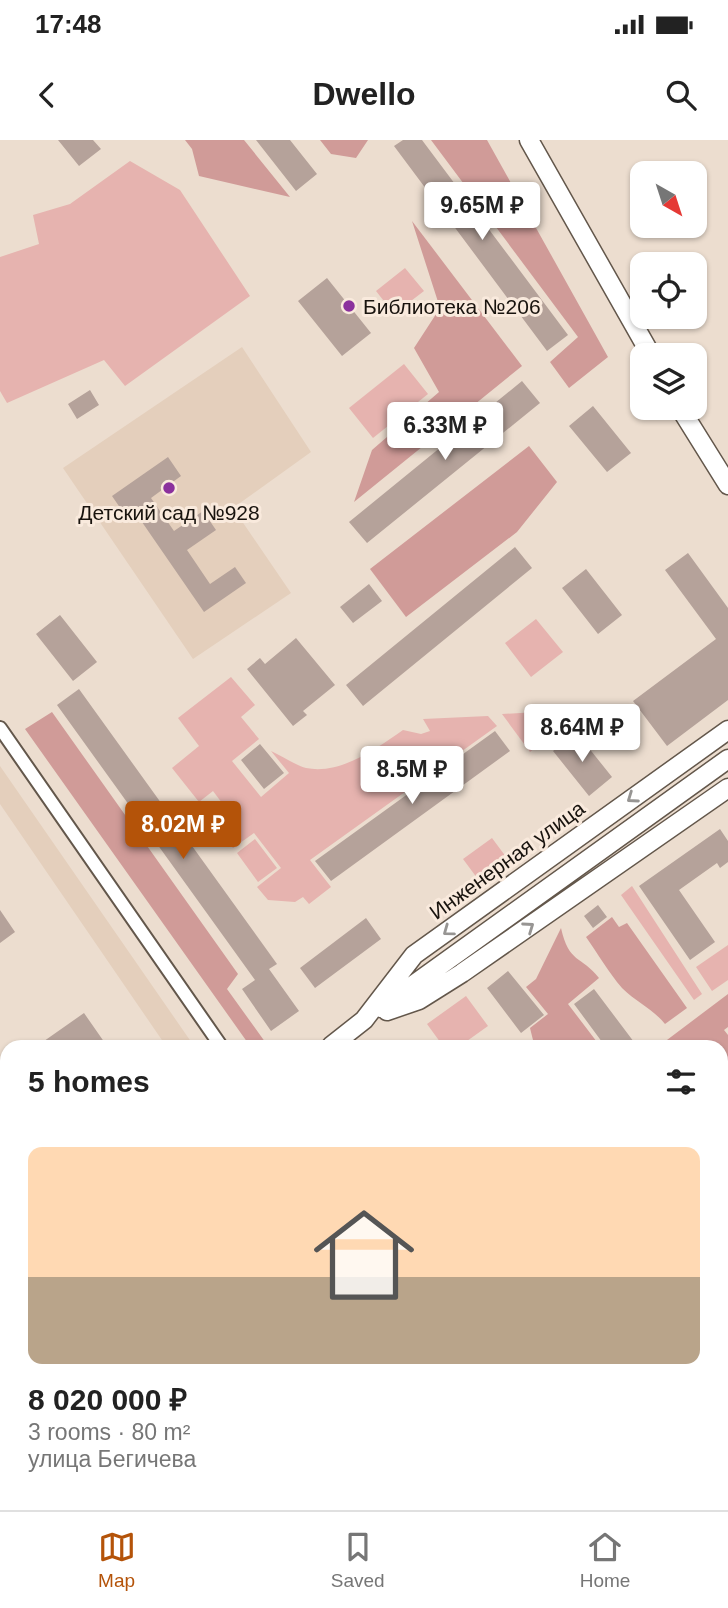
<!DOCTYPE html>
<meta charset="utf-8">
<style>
body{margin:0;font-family:Helvetica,sans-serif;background:#f2f2f2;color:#222;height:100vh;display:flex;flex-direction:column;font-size:26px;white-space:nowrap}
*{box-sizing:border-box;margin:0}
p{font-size:23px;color:#767676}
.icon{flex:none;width:38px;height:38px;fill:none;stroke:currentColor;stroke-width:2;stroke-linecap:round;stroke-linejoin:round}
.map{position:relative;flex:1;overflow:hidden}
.details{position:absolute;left:0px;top:900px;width:728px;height:471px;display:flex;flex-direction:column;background:#fff;border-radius:21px 21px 0 0;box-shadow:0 2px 5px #0004}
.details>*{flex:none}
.needle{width:46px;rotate:141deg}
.tools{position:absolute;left:630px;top:21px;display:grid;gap:14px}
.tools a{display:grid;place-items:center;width:77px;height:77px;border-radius:14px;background:#fff;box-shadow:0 2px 5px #0004;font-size:35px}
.price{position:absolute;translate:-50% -60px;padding:0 16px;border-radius:7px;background:#fff;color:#222;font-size:23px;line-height:46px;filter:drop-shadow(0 2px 4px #0008)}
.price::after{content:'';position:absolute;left:50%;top:42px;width:21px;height:16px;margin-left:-10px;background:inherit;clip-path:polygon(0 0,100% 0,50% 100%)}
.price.current{background:#b45309;color:#fff}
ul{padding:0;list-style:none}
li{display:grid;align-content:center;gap:14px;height:371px;padding:0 28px}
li+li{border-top:2px solid #e0e0e0}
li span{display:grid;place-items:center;height:217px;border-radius:14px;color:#555}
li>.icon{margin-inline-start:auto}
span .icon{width:126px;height:126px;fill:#fffc;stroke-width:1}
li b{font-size:30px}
h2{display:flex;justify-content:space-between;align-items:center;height:84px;padding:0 28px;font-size:30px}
.status{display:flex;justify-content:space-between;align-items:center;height:49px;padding:0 35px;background:#fff;direction:ltr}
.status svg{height:19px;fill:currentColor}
header{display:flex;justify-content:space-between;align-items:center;height:91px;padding:0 28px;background:#fff;font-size:32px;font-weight:700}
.menu{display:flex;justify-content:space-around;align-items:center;height:98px;border-top:2px solid #e0e0e0;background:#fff;font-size:19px;color:#767676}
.menu a{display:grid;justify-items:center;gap:4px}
.menu .current{color:#b45309}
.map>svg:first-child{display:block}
.built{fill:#e4cfbc}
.green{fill:#e6b3af}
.forest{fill:#d09b98}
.building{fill:#b5a29a}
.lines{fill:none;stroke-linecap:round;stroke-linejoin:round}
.street-casing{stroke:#63574b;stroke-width:16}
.secondary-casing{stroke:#63574b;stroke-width:21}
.street{stroke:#fff;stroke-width:12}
.secondary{stroke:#fff;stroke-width:18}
.oneway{stroke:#979593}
.poi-dot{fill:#8b319d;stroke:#f9eadd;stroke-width:2.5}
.labels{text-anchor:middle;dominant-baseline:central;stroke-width:6;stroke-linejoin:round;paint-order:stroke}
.poi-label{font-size:21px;fill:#18130e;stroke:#f9eadd;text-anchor:start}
.street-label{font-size:21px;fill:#18130e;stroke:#f9eadd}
</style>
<div class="status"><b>17:48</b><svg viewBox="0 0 49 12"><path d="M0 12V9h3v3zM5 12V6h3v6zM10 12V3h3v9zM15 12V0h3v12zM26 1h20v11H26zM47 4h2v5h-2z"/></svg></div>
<header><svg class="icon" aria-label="back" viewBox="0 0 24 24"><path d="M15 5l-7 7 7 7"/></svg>Dwello<svg class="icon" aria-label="search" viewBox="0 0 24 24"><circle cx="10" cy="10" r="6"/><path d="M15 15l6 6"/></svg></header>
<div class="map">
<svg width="728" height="1370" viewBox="0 0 728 1370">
<rect width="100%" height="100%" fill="#ecddcf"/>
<path class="built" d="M 242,207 L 311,312 L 233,368 L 291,453 L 193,519 L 63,328 Z
M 0,626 L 194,906 L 166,906 L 0,664 Z
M 2,1177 L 7,1184 L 7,1363 L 134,1363 L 138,1370 L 0,1370 Z"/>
<path class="green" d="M 130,21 L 180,50 L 250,156 L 125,246 L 104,220 L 7,263 L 0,251 L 0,117 L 39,104 L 33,75 L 70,64 Z
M 405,128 L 424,151 L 394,174 L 376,151 Z
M 404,224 L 428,254 L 373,298 L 349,268 Z
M 536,479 L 563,512 L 531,537 L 505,503 Z
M 231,537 L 255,565 L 241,577 L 259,599 L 232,621 L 261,657 L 289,633 L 271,611 C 282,616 295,625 306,628 C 341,635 377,608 403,590 L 421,594 L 430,591 L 423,579 L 488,576 L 497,586 L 310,720 L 331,747 L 309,764 L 303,757 L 295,762 L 268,760 L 257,747 L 281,728 L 254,693 L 233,708 L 221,695 L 237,683 L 213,651 L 199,662 L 172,628 L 199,606 L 178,578 Z
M 571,570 L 576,575 L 530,612 L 502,574 Z
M 492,698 L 512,725 L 483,746 L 463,719 Z
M 255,699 L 277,728 L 258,742 L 237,713 Z
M 632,746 L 702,854 L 694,860 L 621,755 Z
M 728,805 L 728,840 L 712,851 L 696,827 Z
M 466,856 L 488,886 L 460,906 L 443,906 L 427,884 Z
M 7,1349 L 7,1363 L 93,1363 L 98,1370 L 3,1370 L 0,1354 Z"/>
<path class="forest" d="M 185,0 L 244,0 L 290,57 L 199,36 L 192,9 Z
M 320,0 L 368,0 L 356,18 L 331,14 Z
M 431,0 L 487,0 L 608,217 L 569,248 L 550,222 L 578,197 Z
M 412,81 L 522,226 L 354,362 L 372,310 L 439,252 L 414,208 L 440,168 Z
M 529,306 L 557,342 L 517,392 L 406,477 L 370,429 Z
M 52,572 L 238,834 L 227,849 L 268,906 L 250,906 L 25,589 Z
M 612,777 L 619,787 L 627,783 L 687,868 L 665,884 C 653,869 636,862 622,848 C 609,833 598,814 586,797 Z
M 561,788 C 569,824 581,815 599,838 L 568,864 L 600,906 L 526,906 L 533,900 L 530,888 L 548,874 L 526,847 L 536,839 Z
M 728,854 L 728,887 L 724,890 L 728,895 L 728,994 L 721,1000 L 721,906 L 659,906 Z"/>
<path class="building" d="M 58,0 L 93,0 L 101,9 L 79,26 Z
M 256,0 L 290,0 L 317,34 L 296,51 Z
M 403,0 L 422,0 L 568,195 L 547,211 L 394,6 Z
M 327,138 L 371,193 L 342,216 L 298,161 Z
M 522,241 L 540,263 L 367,403 L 349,382 Z
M 90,250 L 99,265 L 77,279 L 68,264 Z
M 593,266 L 631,313 L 607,332 L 569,286 Z
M 168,317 L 181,336 L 151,358 L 174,391 L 203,371 L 216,390 L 187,410 L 210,444 L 235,427 L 246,443 L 204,472 L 133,369 L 125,375 L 112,356 Z
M 515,407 L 532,428 L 363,566 L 346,545 Z
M 688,413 L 728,468 L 728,560 L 667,606 L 633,561 L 716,499 L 665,430 Z
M 586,429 L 622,475 L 598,494 L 562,448 Z
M 369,444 L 382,461 L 353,483 L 340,467 Z
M 60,475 L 97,522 L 73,541 L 36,494 Z
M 296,498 L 335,545 L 303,571 L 307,575 L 293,586 L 247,529 L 260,518 L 265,524 Z
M 79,549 L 277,824 L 269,829 L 299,871 L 271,891 L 242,849 L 255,840 L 57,565 Z
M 495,591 L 510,611 L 331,741 L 315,721 Z
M 576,592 L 612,637 L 589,656 L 553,611 Z
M 260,604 L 284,633 L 264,649 L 241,620 Z
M 720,689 L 728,701 L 728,722 L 720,728 L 717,723 L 679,750 L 715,802 L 690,820 L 639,746 Z
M 598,765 L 607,777 L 593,788 L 584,776 Z
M 0,770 L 15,792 L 0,803 Z
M 366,778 L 381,799 L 315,848 L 300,828 Z
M 508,831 L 544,875 L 521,893 L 487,848 Z
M 594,849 L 637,906 L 605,906 L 574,864 Z
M 84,873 L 107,906 L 37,906 Z"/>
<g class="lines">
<defs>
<path id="street" d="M 0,588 L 221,906"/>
<path id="secondary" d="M 529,0 L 651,215
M 680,268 L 728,345
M 381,868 L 728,619
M 387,871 L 419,860 L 462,833 L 728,648
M 331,906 L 364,880 L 414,815 L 728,590
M 0,1142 L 7,1137"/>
</defs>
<use href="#street" class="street-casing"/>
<use href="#secondary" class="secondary-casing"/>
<use href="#street" class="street"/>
<use href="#secondary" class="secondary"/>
</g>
<defs><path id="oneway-chevron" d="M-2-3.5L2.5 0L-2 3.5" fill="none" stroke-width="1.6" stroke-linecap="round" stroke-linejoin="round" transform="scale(1.75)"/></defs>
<g class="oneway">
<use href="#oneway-chevron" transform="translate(632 658) rotate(145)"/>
<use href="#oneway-chevron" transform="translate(529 787) rotate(-35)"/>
<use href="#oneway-chevron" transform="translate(448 791) rotate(144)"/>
</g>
<g class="poi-dot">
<circle cx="349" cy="166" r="7"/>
<circle cx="169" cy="348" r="7"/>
</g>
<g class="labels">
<g class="poi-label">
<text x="363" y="166">Библиотека №206</text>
<text x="169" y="372" text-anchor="middle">Детский сад №928</text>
</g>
<g class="street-label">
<text transform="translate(507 720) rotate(-36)">Инженерная улица</text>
</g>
</g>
</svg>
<div class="tools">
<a><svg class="needle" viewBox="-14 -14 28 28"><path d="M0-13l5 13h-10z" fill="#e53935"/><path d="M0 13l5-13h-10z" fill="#767676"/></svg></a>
<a><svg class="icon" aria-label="locate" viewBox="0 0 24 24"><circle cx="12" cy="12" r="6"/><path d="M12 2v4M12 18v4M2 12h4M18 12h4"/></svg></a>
<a><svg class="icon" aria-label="layers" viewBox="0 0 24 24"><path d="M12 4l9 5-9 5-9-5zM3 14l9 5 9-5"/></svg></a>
</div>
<b class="price" style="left:482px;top:102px">9.65M ₽</b>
<b class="price" style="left:445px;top:322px">6.33M ₽</b>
<b class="price" style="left:582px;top:624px">8.64M ₽</b>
<b class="price" style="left:412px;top:666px">8.5M ₽</b>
<b class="price current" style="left:183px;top:721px">8.02M ₽</b>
<section class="details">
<h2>5 homes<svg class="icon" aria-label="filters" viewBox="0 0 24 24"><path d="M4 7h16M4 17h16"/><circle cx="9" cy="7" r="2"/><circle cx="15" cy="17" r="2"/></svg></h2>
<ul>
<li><span style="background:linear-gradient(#ffd9b3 60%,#b9a48a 0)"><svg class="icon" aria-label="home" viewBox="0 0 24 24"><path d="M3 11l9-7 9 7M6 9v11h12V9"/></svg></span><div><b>8 020 000 ₽</b><p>3 rooms · 80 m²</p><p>улица Бегичева</p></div></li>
</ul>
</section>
</div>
<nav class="menu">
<a class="current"><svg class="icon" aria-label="map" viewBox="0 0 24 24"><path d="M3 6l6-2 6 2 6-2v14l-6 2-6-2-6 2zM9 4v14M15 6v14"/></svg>Map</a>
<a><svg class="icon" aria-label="saved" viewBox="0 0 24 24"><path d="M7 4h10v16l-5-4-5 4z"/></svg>Saved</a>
<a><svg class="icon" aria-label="home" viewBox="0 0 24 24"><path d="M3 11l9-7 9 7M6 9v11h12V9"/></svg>Home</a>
</nav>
